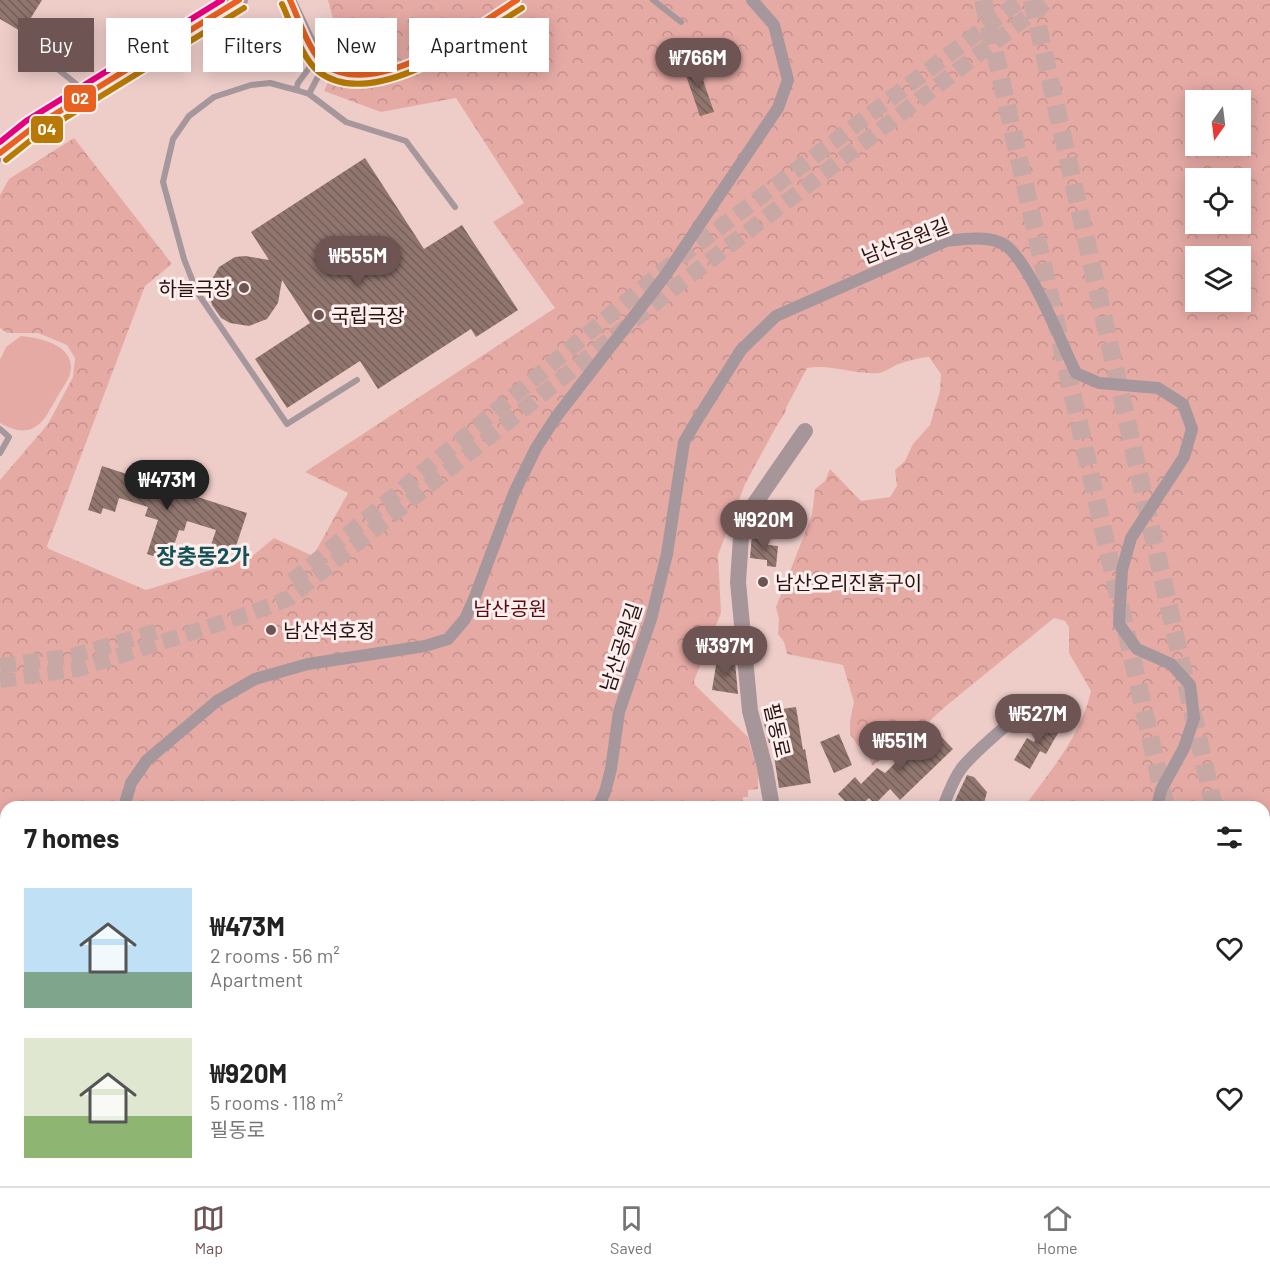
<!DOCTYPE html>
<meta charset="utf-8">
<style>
body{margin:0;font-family:Barlow,"Noto Sans KR",sans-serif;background:#f2f2f2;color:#222;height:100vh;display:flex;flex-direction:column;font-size:22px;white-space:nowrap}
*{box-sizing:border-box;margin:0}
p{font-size:20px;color:#767676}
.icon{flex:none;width:33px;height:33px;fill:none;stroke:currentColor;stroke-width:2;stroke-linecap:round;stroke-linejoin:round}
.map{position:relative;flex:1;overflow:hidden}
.sheet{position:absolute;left:0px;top:801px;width:1270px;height:386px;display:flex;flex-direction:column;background:#fff;border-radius:18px 18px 0 0;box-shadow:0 3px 15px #0003}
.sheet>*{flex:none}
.banner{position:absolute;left:18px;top:18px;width:600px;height:54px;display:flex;gap:12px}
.needle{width:39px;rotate:194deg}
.buttons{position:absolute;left:1185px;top:90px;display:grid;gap:12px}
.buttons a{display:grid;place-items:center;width:66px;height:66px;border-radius:0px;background:#fff;box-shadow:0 3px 15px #0003;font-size:30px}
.price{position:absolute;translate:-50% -51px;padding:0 14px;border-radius:21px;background:#6e5452;color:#fff;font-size:20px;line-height:39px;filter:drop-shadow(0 2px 3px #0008)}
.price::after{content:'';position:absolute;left:50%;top:36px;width:18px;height:14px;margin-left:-9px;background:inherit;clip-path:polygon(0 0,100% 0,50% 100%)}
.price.on{background:#222;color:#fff}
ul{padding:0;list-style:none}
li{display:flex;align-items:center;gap:18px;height:150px;padding:0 24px}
li span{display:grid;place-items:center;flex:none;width:168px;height:120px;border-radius:0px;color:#555}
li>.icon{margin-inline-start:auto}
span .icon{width:72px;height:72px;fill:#fffc;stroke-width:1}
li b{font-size:26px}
h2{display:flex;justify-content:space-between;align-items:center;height:72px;padding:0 24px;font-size:26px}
.tag{padding:0 21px;border-radius:0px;background:#fff;box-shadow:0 3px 15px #0003;font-size:21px;line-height:54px}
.tag.on{background:#6e5452;color:#fff}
.menu{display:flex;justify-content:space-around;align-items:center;height:84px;border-top:2px solid #e0e0e0;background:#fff;font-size:16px;color:#767676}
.menu a{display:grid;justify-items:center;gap:3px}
.menu .on{color:#6e5452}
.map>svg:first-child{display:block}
.forest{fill:url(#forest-crowns);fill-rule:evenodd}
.pitch{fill:#e6aaa5}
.building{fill:url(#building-back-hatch)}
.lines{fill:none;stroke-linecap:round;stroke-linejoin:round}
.secondary-tunnel{stroke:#c7a8a4;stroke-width:16;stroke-dasharray:16 8;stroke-linecap:butt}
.primary-tunnel{stroke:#c7a8a4;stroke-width:18;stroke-dasharray:18 9;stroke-linecap:butt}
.lane{stroke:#a5979b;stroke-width:6}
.street{stroke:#a5979b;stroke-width:12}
.secondary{stroke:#a79699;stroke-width:16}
.primary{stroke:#ad999b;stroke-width:18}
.bus-1-casing{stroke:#fcefed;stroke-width:10}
.bus-2-casing{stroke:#fcefed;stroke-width:10}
.bus-3-casing{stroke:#fcefed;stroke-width:10}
.bus-1{stroke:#e86121;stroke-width:6}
.bus-2{stroke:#b97a05;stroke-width:6}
.bus-3{stroke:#e5007d;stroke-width:6}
.poi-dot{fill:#6e5452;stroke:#fcefed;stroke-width:2}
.labels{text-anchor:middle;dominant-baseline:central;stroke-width:6;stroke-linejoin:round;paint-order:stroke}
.street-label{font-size:20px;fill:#291312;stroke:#fcefed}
.poi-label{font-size:20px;fill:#291312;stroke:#fcefed;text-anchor:start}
.park-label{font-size:20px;fill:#5d060d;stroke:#fcefed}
.quarter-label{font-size:22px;font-weight:bold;fill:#155257;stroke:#fcefed}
.line-badge{stroke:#fcefed;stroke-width:2}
.badge-label{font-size:16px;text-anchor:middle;font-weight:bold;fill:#fff}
</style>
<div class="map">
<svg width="1270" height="1186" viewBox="0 0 1270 1186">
<defs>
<pattern id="forest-crowns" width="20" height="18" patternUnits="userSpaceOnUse" patternTransform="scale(1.5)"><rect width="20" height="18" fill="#e6aaa5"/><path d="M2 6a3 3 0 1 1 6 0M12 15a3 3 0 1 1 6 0" fill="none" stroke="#c5918d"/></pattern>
<pattern id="building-back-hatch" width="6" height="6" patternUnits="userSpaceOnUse" patternTransform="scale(1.5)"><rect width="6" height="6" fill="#90766e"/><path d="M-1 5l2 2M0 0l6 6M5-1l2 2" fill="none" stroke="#766059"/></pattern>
</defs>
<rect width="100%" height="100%" fill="#eecdc9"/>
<path class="forest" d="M 328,0 L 1270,0 L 1270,980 L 1264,979 L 1264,807 L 1024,807 C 1051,770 1081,736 1091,691 L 1069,653 L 1069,627 L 1065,621 L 1054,618 L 946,706 L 912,737 L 872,766 L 868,753 L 858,746 L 850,734 L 850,721 L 854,702 L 843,665 L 787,654 L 784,642 L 778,634 L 779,619 L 776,607 L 812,515 L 815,489 L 825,481 L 830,469 L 861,501 L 890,497 L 897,486 L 895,470 L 905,461 L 913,444 L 930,425 L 940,391 L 941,374 L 929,357 C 918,358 906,361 896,365 C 890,368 885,372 879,373 C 854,375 832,364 807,368 L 786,408 L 785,413 L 777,425 L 745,484 L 718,555 L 721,613 L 694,681 L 695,685 L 748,737 L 758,773 L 758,789 L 748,790 L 748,797 L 743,797 L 743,807 L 6,807 L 6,868 L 0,864 L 0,480 L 48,424 L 73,377 L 75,358 L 67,345 L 38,333 L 7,333 L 0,328 L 0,195 L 9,179 L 74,138 L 172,264 L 145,286 L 47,546 L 49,549 L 146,590 L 250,558 L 274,538 L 313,556 L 348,493 L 305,472 L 555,308 L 493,222 L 524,203 L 456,98 L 381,112 L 324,91 L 342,53 ZM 1196,100 L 1240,100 L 1240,146 L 1196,146 ZM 1196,178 L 1240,178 L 1240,224 L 1196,224 ZM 1196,256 L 1240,256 L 1240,302 L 1196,302 Z
M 232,1181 L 598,1180 L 600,1186 L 229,1186 Z"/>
<path class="pitch" d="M 21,336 C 43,338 80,347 69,377 C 65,385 59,393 55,401 C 48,412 44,424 31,429 C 19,433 10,428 0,423 L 0,360 L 6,347 Z
M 0,901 L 6,904 L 6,1065 L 0,1062 Z"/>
<path class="building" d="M 0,0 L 42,0 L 22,32 L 0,19 Z
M 697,63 L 714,112 L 700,116 L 683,67 Z
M 365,158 L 424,249 L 462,225 L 518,310 L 476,337 L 471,329 L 378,389 L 360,361 L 287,408 L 255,359 L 310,323 L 282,280 L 278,303 L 267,319 L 249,326 L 230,323 L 221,318 L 212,305 L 209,292 L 210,283 L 219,267 L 235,257 L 245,256 L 269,260 L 251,232 Z
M 102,466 L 247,513 L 235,549 L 224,545 L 223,549 L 211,545 L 216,530 L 187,521 L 184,531 L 179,530 L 169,561 L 147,554 L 158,520 L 145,516 L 148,507 L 119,498 L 115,512 L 103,508 L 101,514 L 88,510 Z
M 752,534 L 756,534 L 755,537 L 769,538 L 768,545 L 778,546 L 776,567 L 767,566 L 767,560 L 750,558 Z
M 717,659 L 735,662 L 738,694 L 712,690 Z
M 796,707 L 803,750 L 805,749 L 811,783 L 779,788 L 772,743 L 769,743 L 761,712 Z
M 1045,723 L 1062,726 L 1046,754 L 1040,751 L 1030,769 L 1014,760 L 1027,738 L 1034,742 Z
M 932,727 L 953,749 L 900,800 L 890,789 L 875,804 L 869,798 L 859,807 L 851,807 L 838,794 L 855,777 L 861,784 L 877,768 L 885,773 Z
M 839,734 L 852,765 L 834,773 L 820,742 Z
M 967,775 L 974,777 L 987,792 L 983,807 L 952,807 Z"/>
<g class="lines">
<path class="secondary-tunnel" d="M 292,581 L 665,269 L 1021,0
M 0,666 L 73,656 L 162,630
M 0,680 L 78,669 L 249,614 L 289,598 L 674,288 L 1049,0"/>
<path class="primary-tunnel" d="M 983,0 L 1166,807
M 1032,0 L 1214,807"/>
<path class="lane" d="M 653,0 L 681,22
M 40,55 L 85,91
M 296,90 L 298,83 L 318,56
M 309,94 L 324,65 C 340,71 356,78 374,75 C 419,68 478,24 517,0
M 357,380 L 287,424 L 197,292 L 184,259 L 163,182 L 173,139 L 189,116 L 214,97 L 251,85 L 270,83 L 296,90 L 309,94 L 346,122 L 406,141 L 455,207
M 0,429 L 9,437 L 0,453
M 0,1081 L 6,1084
M 1,1186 L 6,1175
M 203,1186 L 206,1180
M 619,1186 L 620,1180"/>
<path class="street" d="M 290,0 L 310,42 L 324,65
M 124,807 L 131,783 L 147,760 L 217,701 L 255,679 L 308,664 L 425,646 L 448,639 L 465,619 L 474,599 L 514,493 L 536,448 L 556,417 L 665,276 L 778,108 L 788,80 L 774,25 L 752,0
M 598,807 L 605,792 L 611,769 L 619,712 L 651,619 L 667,554 L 684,442 L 697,420 L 741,350 L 776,316 L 946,241 C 963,239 990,235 1005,245 C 1030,262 1061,343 1076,373 L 1099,383 L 1158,388 L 1183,404 L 1192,429 L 1184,457 L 1131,538 L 1122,570 L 1119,624 L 1137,649 L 1171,664 L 1190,685 L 1194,718 L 1184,748 L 1161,790 L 1157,807
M 943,807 C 948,794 953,780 961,769 C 968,759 1011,719 1021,716 C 1035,712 1049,714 1063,718
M 1264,907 L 1270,909
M 1128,1180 L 1129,1186
M 866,1186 L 866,1180
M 1202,1186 L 1222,1184"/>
<path class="secondary" d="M 772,807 L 765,768 L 750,711 L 738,582 L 742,522 L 805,431
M 805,1186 L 807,1180"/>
<path class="primary" d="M 0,153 L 31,129 L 239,0
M 1264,1027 L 1270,1048
M 1256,1180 L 1257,1186"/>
<defs>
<path id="bus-1" d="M 290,0 C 298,17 310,54 325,65 C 377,101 473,28 517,0
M 0,153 L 31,129 L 239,0"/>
<path id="bus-2" d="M 282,4 C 291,23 302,59 319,72 C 373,113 476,37 522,8
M 6,160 L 36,136 L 244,8"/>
<path id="bus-3" d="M 0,142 L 26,121 L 222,0"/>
</defs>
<use href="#bus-1" class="bus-1-casing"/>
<use href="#bus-2" class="bus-2-casing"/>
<use href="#bus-3" class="bus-3-casing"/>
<use href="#bus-1" class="bus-1"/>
<use href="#bus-2" class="bus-2"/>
<use href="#bus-3" class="bus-3"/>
</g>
<g class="poi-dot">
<circle cx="244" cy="288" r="6"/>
<circle cx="319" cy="315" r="6"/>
<circle cx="763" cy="582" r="6"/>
<circle cx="271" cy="630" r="6"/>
</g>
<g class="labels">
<g class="street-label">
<text transform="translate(905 240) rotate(-21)">남산공원길</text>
<text transform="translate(620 647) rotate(-72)">남산공원길</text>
<text transform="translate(778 730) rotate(77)">필동로</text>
</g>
<g class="poi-label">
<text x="232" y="288" text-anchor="end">하늘극장</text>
<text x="331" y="315">국립극장</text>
<text x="775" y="582">남산오리진흙구이</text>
<text x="283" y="630">남산석호정</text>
</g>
<g class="park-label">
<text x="510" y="608">남산공원</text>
</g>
<g class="quarter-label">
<text x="203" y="555">장충동2가</text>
</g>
</g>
<g class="line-badge">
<rect x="63" y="84" width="34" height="29" rx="6" fill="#e86121"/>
<rect x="30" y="115" width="34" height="29" rx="6" fill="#b97a05"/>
</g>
<g class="badge-label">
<text x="80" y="104">02</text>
<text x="47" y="135">04</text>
</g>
</svg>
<div class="buttons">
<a><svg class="needle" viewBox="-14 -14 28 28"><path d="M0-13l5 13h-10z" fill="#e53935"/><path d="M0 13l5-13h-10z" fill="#767676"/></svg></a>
<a><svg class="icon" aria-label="locate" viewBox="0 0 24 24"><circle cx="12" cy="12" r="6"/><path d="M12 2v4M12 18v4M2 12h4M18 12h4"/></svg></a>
<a><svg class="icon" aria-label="layers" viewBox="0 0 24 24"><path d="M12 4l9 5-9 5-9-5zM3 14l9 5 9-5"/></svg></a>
</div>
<b class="price" style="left:698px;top:89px">₩766M</b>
<b class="price" style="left:358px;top:287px">₩555M</b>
<b class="price on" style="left:167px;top:511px">₩473M</b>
<b class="price" style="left:764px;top:551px">₩920M</b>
<b class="price" style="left:725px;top:677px">₩397M</b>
<b class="price" style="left:1038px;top:745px">₩527M</b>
<b class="price" style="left:900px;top:772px">₩551M</b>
<div class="banner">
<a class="tag on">Buy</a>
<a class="tag">Rent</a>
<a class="tag">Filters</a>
<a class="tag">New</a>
<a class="tag">Apartment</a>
</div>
<section class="sheet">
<h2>7 homes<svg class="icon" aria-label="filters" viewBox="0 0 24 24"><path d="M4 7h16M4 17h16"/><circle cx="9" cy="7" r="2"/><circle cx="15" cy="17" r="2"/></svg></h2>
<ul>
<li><span style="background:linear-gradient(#bfe0f5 70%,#7fa58c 0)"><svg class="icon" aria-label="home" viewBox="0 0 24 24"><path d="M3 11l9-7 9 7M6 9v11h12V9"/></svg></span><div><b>₩473M</b><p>2 rooms · 56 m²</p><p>Apartment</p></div><svg class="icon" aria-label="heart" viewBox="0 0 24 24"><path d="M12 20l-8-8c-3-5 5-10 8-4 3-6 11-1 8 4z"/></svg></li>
<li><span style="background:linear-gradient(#dfe7d0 65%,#8fb573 0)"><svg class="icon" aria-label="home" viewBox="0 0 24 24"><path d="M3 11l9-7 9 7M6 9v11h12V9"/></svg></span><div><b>₩920M</b><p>5 rooms · 118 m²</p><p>필동로</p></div><svg class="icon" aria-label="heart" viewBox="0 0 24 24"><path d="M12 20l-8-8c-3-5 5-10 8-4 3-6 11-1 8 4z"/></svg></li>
</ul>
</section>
</div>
<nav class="menu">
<a class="on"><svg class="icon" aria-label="map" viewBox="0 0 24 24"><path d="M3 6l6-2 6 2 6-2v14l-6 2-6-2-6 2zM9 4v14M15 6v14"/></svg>Map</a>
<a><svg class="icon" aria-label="saved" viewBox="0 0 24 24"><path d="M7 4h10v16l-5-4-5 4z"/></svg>Saved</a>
<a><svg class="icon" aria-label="home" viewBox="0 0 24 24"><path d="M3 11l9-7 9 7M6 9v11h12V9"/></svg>Home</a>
</nav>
